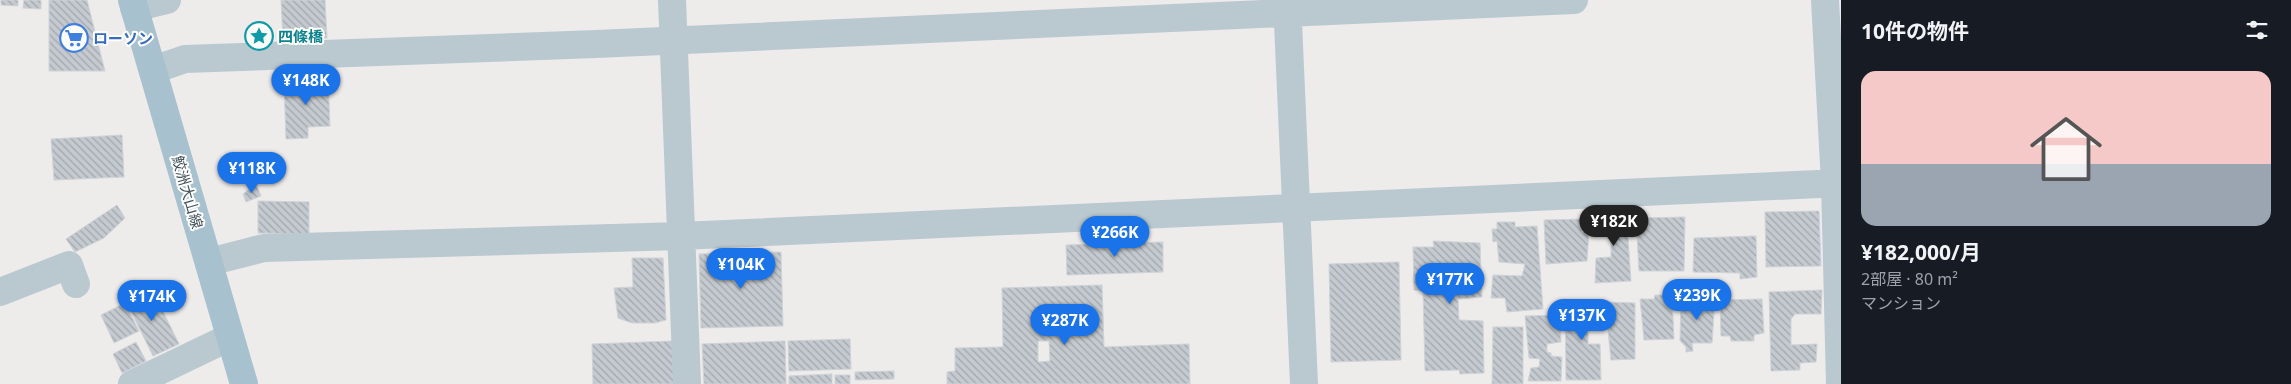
<!DOCTYPE html>
<html lang="ja">
<meta charset="utf-8">
<style>
body{margin:0;font-family:"Noto Sans","Noto Sans JP",sans-serif;background:#242831;color:#f1f3f6;height:100vh;display:flex;flex-direction:column;font-size:19px;white-space:nowrap}
*{box-sizing:border-box;margin:0}
p{font-size:16px;color:#9ea1a6}
.icon{flex:none;width:28px;height:28px;fill:none;stroke:currentColor;stroke-width:2;stroke-linecap:round;stroke-linejoin:round}
.map{position:relative;flex:1;overflow:hidden}
.side{display:flex;flex-direction:column;background:#171b24;width:450px}
.side>*{flex:none}
.price{position:absolute;translate:-50% -42px;padding:0 11px;border-radius:18px;background:#1a73e8;color:#fff;font-size:16px;line-height:32px;filter:drop-shadow(0 1px 2px #0008)}
.price::after{content:'';position:absolute;left:50%;top:30px;width:15px;height:11px;margin-left:-8px;background:inherit;clip-path:polygon(0 0,100% 0,50% 100%)}
.price.active{background:#222;color:#fff}
ul{padding:0;list-style:none}
li{display:grid;align-content:center;gap:10px;height:265px;padding:0 20px}
li span{display:grid;place-items:center;height:155px;border-radius:15px;color:#555}
li>.icon{margin-inline-start:auto}
span .icon{width:90px;height:90px;fill:#fffc;stroke-width:1}
li b{font-size:21px}
h2{display:flex;justify-content:space-between;align-items:center;height:60px;padding:0 20px;font-size:21px}
main{display:flex;flex:1;min-height:0}
.map>svg:first-child{display:block}
.building{fill:url(#building-back-hatch);stroke:#ced3d8;fill-rule:evenodd}
.lines{fill:none;stroke-linecap:round;stroke-linejoin:round}
.minor{stroke:#bac9d0;stroke-width:28}
.major{stroke:#a7c1ce;stroke-width:28}
.labels{text-anchor:middle;dominant-baseline:central;stroke-width:4;stroke-linejoin:round;paint-order:stroke}
.culture-label{font-size:15px;font-weight:bold;fill:#0d838f;stroke:#fff;text-anchor:start}
.shop-label{font-size:15px;font-weight:bold;fill:#366cbe;stroke:#fff;text-anchor:start}
.street-label{font-size:15px;fill:#42535a;stroke:#fff}
</style>
<main>
<div class="map">
<svg width="1841" height="384" viewBox="0 0 1841 384">
<defs>
<pattern id="building-back-hatch" width="6" height="6" patternUnits="userSpaceOnUse" patternTransform="scale(1.25)"><rect width="6" height="6" fill="#c4cacf"/><path d="M-1 5l2 2M0 0l6 6M5-1l2 2" fill="none" stroke="#a1a7ab"/></pattern>
</defs>
<rect width="100%" height="100%" fill="#eeebeb"/>
<path class="building" d="M 1,0 L 18,0 L 18,6 L 1,5 Z
M 24,0 L 41,0 L 41,9 L 23,8 Z
M 49,0 L 87,0 L 105,71 L 49,71 Z
M 281,0 L 325,0 L 327,38 L 283,40 Z
M 328,76 L 330,126 L 308,127 L 308,138 L 286,139 L 284,83 L 309,82 L 309,77 Z
M 122,135 L 124,177 L 54,180 L 51,139 Z
M 256,184 L 261,196 L 246,202 L 243,194 Z
M 258,201 L 309,202 L 309,234 L 258,233 Z
M 117,205 L 125,218 L 104,238 L 75,252 L 66,239 Z
M 1626,209 L 1631,281 L 1595,283 L 1596,258 L 1611,257 L 1611,232 L 1596,231 L 1592,211 Z
M 1819,211 L 1821,266 L 1766,267 L 1765,212 Z
M 1685,217 L 1684,271 L 1639,271 L 1636,218 Z
M 1583,219 L 1582,232 L 1589,232 L 1587,261 L 1546,264 L 1544,220 Z
M 1497,222 L 1515,222 L 1515,227 L 1537,226 L 1543,309 L 1507,312 L 1505,298 L 1491,298 L 1493,275 L 1522,276 L 1525,264 L 1499,262 L 1497,241 L 1493,242 L 1492,229 L 1497,229 Z
M 1756,236 L 1757,277 L 1740,279 L 1740,273 L 1693,272 L 1694,238 Z
M 1433,241 L 1480,243 L 1482,297 L 1458,299 L 1459,320 L 1483,321 L 1484,373 L 1460,374 L 1459,370 L 1425,371 L 1423,291 L 1414,290 L 1413,247 L 1434,247 Z
M 1163,242 L 1163,272 L 1067,275 L 1066,245 Z
M 781,252 L 783,326 L 701,328 L 699,254 Z
M 632,258 L 663,258 L 666,320 L 655,323 L 632,323 L 618,318 L 614,288 L 633,287 Z
M 1399,262 L 1401,360 L 1331,362 L 1329,264 Z
M 1102,285 L 1104,347 L 1189,344 L 1190,384 L 947,384 L 947,372 L 955,371 L 955,348 L 1003,347 L 1002,288 ZM 1038,341 L 1049,341 L 1050,361 L 1038,362 Z
M 151,287 L 179,344 L 153,356 L 125,299 Z
M 1822,290 L 1821,314 L 1795,314 L 1791,319 L 1791,345 L 1817,344 L 1816,362 L 1800,363 L 1800,370 L 1771,371 L 1769,292 Z
M 1655,295 L 1672,295 L 1674,339 L 1644,340 L 1640,299 L 1654,299 Z
M 1681,297 L 1715,298 L 1712,343 L 1692,343 L 1693,351 L 1686,352 L 1686,347 L 1680,341 Z
M 1762,299 L 1764,333 L 1754,335 L 1754,341 L 1731,341 L 1730,336 L 1721,336 L 1720,300 Z
M 1565,301 L 1599,301 L 1600,322 L 1588,323 L 1588,344 L 1600,344 L 1601,380 L 1566,380 Z
M 1605,302 L 1635,303 L 1635,359 L 1611,360 Z
M 125,303 L 139,331 L 114,343 L 101,315 Z
M 1560,315 L 1561,342 L 1547,344 L 1547,352 L 1551,353 L 1551,356 L 1562,357 L 1561,381 L 1528,381 L 1531,368 L 1539,367 L 1540,359 L 1529,358 L 1525,316 Z
M 1493,327 L 1523,327 L 1523,384 L 1492,384 Z
M 850,339 L 851,369 L 789,371 L 788,341 Z
M 672,341 L 674,384 L 593,384 L 592,344 Z
M 785,341 L 786,384 L 704,384 L 702,344 Z
M 136,342 L 146,361 L 122,373 L 113,354 Z
M 894,371 L 894,379 L 855,380 L 855,372 Z
M 832,374 L 832,384 L 789,384 L 789,376 Z
M 835,375 L 850,375 L 850,384 L 835,384 Z"/>
<g class="lines">
<path class="minor" d="M 672,0 L 687,384
M 1287,0 L 1304,384
M 1825,0 L 1835,183 L 1840,384
M 134,8 L 167,0
M 153,70 L 185,59 L 596,44 L 1574,0
M 209,262 L 264,248 L 681,236 L 1841,183
M 0,292 L 69,265 L 76,284
M 132,384 L 230,337"/>
<path class="major" d="M 132,0 L 244,384"/>
</g>
<defs>
<symbol id="sight-ring" viewBox="-11 -11 22 22"><circle r="9.5" fill="#fff" stroke="#0f9aa8" stroke-width="1.5"/><path d="M0-6L1.8-2.2L6-1.7L2.9 1.2L3.7 5.4L0 3.3L-3.7 5.4L-2.9 1.2L-6-1.7L-1.8-2.2Z" fill="#0f9aa8"/></symbol>
<symbol id="supermarket-ring" viewBox="-11 -11 22 22"><circle r="9.5" fill="#fff" stroke="#3f7fe0" stroke-width="1.5"/><path d="M-6-5.5h2.5l.6 2H6L4.5 2H-2.5L-4.4-4H-6ZM-1.5 3.2a1.3 1.3 0 1 0 .1 0ZM3 3.2a1.3 1.3 0 1 0 .1 0Z" fill="#3f7fe0"/></symbol>
</defs>
<g fill-rule="evenodd">
<use href="#sight-ring" x="243" y="20" width="32" height="32"/>
<use href="#supermarket-ring" x="58" y="22" width="32" height="32"/>
</g>
<g class="labels">
<g class="culture-label">
<text x="278" y="36">四條橋</text>
</g>
<g class="shop-label">
<text x="93" y="38">ローソン</text>
</g>
<g class="street-label">
<text transform="translate(188 192) rotate(74)">鮫洲大山線</text>
</g>
</g>
</svg>
<b class="price" style="left:306px;top:106px">¥148K</b>
<b class="price" style="left:252px;top:194px">¥118K</b>
<b class="price active" style="left:1614px;top:247px">¥182K</b>
<b class="price" style="left:1115px;top:258px">¥266K</b>
<b class="price" style="left:741px;top:290px">¥104K</b>
<b class="price" style="left:1450px;top:305px">¥177K</b>
<b class="price" style="left:1697px;top:321px">¥239K</b>
<b class="price" style="left:152px;top:322px">¥174K</b>
<b class="price" style="left:1582px;top:341px">¥137K</b>
<b class="price" style="left:1065px;top:346px">¥287K</b>
</div>
<section class="side">
<h2>10件の物件<svg class="icon" aria-label="filters" viewBox="0 0 24 24"><path d="M4 7h16M4 17h16"/><circle cx="9" cy="7" r="2"/><circle cx="15" cy="17" r="2"/></svg></h2>
<ul>
<li><span style="background:linear-gradient(#f6c9c9 60%,#9aa5b1 0)"><svg class="icon" aria-label="home" viewBox="0 0 24 24"><path d="M3 11l9-7 9 7M6 9v11h12V9"/></svg></span><div><b>¥182,000/月</b><p>2部屋 · 80 m²</p><p>マンション</p></div></li>
</ul>
</section>
</main>
